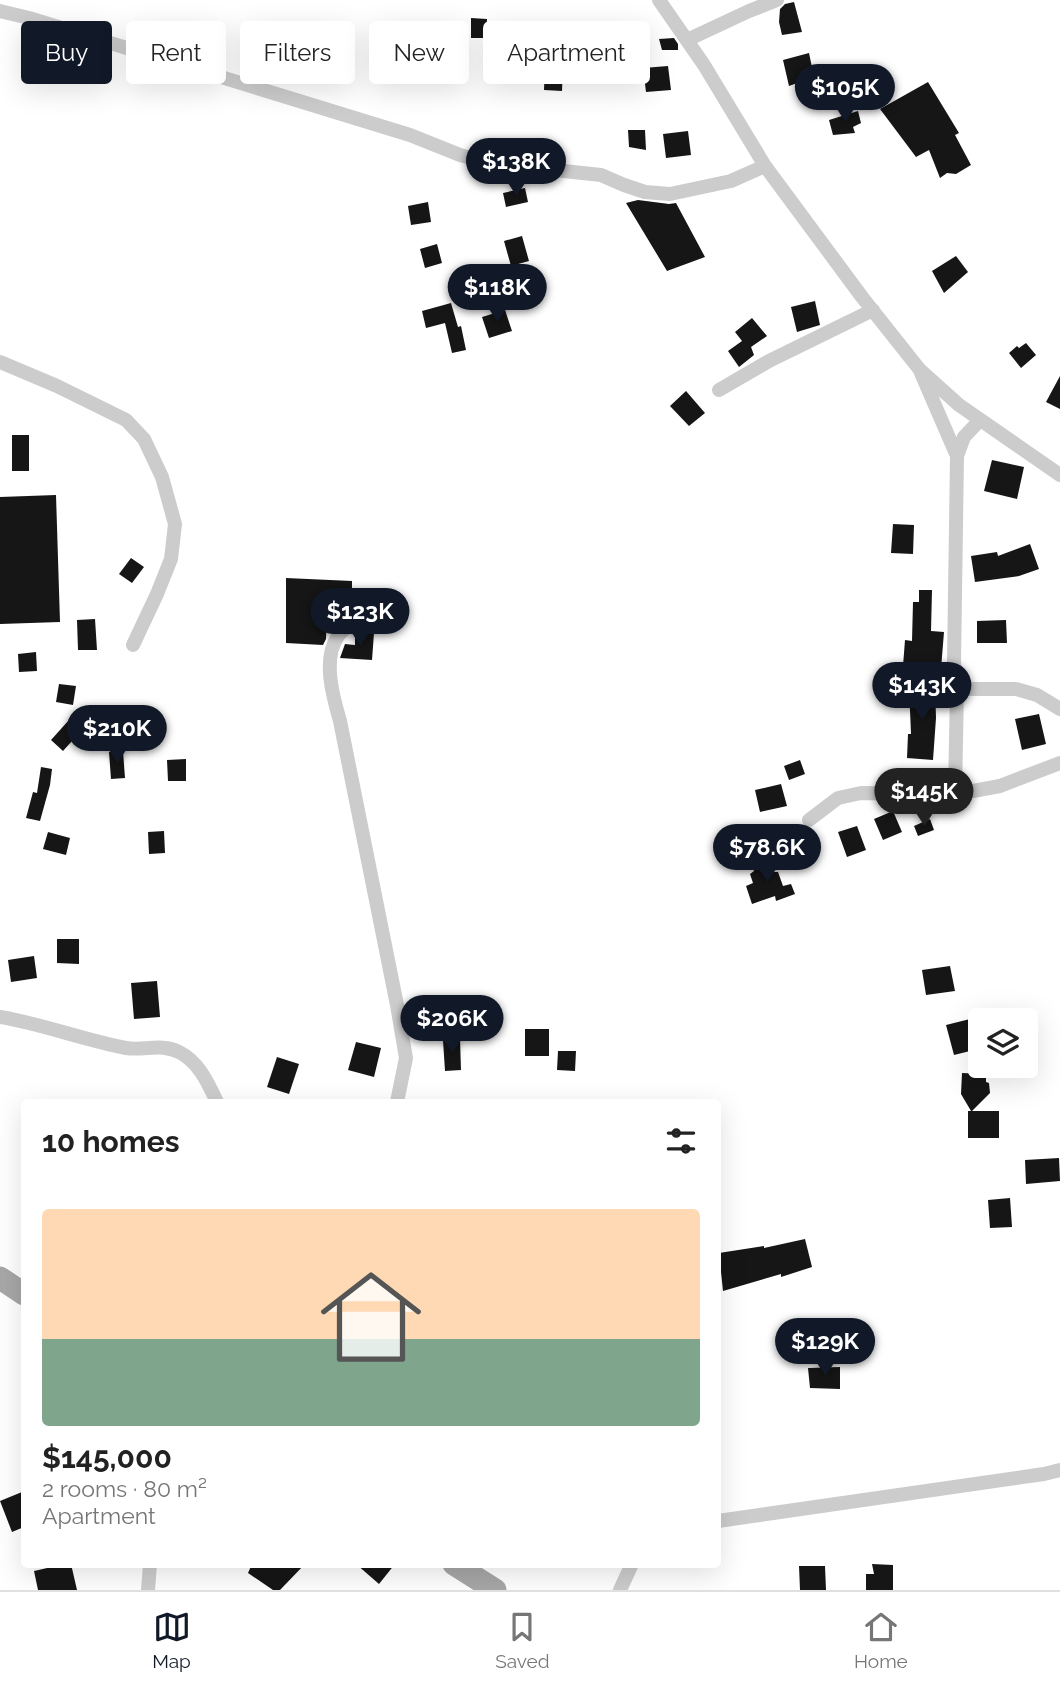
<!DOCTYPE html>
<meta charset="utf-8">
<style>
body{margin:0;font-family:Raleway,sans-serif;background:#f6f6f6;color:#222;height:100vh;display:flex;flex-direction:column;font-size:26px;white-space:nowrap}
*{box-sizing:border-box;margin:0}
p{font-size:23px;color:#767676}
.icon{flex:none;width:38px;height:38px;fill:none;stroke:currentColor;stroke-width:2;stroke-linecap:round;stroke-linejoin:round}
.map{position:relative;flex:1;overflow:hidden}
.drawer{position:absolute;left:21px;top:1099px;width:700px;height:469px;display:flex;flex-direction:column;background:#fff;border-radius:7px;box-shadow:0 7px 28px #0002}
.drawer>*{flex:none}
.guide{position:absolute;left:21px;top:21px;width:700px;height:63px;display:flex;gap:14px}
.controls{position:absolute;left:968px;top:1008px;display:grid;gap:14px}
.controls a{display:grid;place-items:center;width:70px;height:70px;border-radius:7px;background:#fff;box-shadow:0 7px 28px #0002;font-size:35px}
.price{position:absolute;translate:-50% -60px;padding:0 16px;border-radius:24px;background:#111827;color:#fff;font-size:23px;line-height:46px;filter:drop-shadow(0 2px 4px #0008)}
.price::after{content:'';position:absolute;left:50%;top:42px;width:21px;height:16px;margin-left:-10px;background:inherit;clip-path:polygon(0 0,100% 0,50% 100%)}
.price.current{background:#222;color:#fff}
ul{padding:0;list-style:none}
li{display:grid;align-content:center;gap:14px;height:371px;padding:0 21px}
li+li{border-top:2px solid #e0e0e0}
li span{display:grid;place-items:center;height:217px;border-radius:7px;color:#555}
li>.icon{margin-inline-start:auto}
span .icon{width:126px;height:126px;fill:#fffc;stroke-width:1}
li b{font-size:30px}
h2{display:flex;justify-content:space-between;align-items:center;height:84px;padding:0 21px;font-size:30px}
.chip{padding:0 24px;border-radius:7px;background:#fff;box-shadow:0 7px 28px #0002;font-size:24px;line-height:63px}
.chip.current{background:#111827;color:#fff}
.menu{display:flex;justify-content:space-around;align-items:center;height:98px;border-top:2px solid #e0e0e0;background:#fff;font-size:19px;color:#767676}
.menu a{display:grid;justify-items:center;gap:4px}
.menu .current{color:#111827}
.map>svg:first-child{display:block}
.building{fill:#161616}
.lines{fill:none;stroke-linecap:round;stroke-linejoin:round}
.minor{stroke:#ccc;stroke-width:14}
.primary{stroke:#a7a7a7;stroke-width:23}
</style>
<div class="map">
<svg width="1060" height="1590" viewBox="0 0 1060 1590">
<rect width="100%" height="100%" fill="#fff"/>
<path class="building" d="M 794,2 L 802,32 L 782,35 L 779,22 L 780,9 L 785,4 Z
M 471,18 L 487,19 L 486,38 L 471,38 Z
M 549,23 L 565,25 L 563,44 L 547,42 Z
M 674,38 L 678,44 L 678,50 L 662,50 L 659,39 Z
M 809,53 L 814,77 L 789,86 L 783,60 Z
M 545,64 L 563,65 L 562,91 L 544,90 Z
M 668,66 L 671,90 L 646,92 L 643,68 Z
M 928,82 L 959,133 L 955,135 L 971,165 L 956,174 L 947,173 L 940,178 L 929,150 L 916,157 L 880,109 Z
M 858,111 L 861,123 L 853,127 L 855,133 L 833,135 L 829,120 Z
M 628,130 L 645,130 L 646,150 L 629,147 Z
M 688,131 L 691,155 L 666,158 L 663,134 Z
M 525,188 L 528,202 L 506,207 L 503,193 Z
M 638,200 L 669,204 L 676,203 L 705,257 L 667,271 L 626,203 Z
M 428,202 L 431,222 L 411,225 L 408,206 Z
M 522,236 L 529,261 L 511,266 L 504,241 Z
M 437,244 L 442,263 L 425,268 L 420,249 Z
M 956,256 L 968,272 L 944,293 L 932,271 Z
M 815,301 L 820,325 L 797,332 L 791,307 Z
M 451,303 L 458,327 L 461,326 L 466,350 L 452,353 L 445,323 L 426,328 L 422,311 Z
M 505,310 L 512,331 L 489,338 L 482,317 Z
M 752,318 L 767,336 L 751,347 L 754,355 L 739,367 L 728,351 L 742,341 L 735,332 Z
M 1026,343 L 1036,355 L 1021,368 L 1009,353 L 1017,346 L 1019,348 Z
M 1060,376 L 1060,409 L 1046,402 Z
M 686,391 L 705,413 L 689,426 L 670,406 Z
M 12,435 L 29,435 L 29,471 L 12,471 Z
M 992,460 L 1024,467 L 1017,499 L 984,491 Z
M 56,495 L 60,622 L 0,624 L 0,497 Z
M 893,524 L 914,525 L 913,554 L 891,553 Z
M 1030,544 L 1039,569 L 1019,576 L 975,582 L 971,556 L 997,552 L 998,556 Z
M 131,558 L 144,567 L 132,583 L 119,574 Z
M 286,578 L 352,581 L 352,607 L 327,610 L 326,639 L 323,645 L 286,643 Z
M 919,590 L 932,590 L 931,631 L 944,632 L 941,669 L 903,666 L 905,640 L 912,641 L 913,602 L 919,602 Z
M 95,619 L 97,650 L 78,650 L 77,620 Z
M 1006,620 L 1007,643 L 977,643 L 977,621 Z
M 374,633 L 372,660 L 340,658 L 345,644 L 355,645 L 355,634 Z
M 36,652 L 37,671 L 19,672 L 18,654 Z
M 59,684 L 76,686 L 73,705 L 56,702 Z
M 935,685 L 936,718 L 933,760 L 907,758 L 908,734 L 911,734 L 909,686 Z
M 1039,714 L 1046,744 L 1022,750 L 1015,719 Z
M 69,720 L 81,731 L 63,751 L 51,740 Z
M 123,751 L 125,778 L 111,779 L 109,752 Z
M 186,759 L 186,781 L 168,781 L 167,760 Z
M 800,760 L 805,774 L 789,780 L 784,766 Z
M 41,767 L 52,769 L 50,785 L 40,821 L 26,818 L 33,792 L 37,793 Z
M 781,784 L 787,806 L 760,812 L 755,790 Z
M 893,811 L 902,832 L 883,840 L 874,819 Z
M 930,819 L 934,830 L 918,836 L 914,826 Z
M 857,826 L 866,850 L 847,857 L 838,832 Z
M 164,831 L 165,853 L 149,854 L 148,832 Z
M 48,832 L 70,838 L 66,855 L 43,849 Z
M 765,856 L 771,872 L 778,872 L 783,886 L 791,884 L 795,894 L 776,901 L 775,896 L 752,904 L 746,886 L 753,883 L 750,874 L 754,871 L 752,863 Z
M 57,939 L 79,939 L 79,964 L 57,963 Z
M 34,956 L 37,978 L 11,982 L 8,960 Z
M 950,966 L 955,991 L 926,995 L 922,970 Z
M 157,981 L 160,1017 L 134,1019 L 131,983 Z
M 970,1019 L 978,1049 L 954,1055 L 946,1025 Z
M 525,1029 L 549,1029 L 549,1056 L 525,1056 Z
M 460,1039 L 461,1070 L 445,1071 L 443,1040 Z
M 356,1042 L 381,1048 L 374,1077 L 348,1070 Z
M 558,1051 L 576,1051 L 575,1071 L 557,1070 Z
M 277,1057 L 299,1064 L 289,1094 L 267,1087 Z
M 962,1073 L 986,1074 L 986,1082 L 989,1083 L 990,1093 L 972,1111 L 999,1111 L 999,1138 L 968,1138 L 968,1111 L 971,1111 L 961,1094 Z
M 1059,1158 L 1060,1181 L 1026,1184 L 1025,1160 Z
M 1010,1198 L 1012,1227 L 990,1228 L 988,1200 Z
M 805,1239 L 812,1267 L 781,1277 L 781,1274 L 723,1291 L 719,1253 L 764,1246 L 764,1248 Z
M 840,1367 L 840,1389 L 810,1388 L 808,1368 Z
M 22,1492 L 24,1499 L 24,1527 L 12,1532 L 0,1501 Z
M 65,1564 L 71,1564 L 77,1590 L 38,1590 L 34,1571 Z
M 252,1564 L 305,1564 L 280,1590 L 273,1590 L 248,1573 Z
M 356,1564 L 395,1564 L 379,1584 Z
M 872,1564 L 893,1565 L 893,1590 L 866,1590 L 866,1574 L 874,1574 Z
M 799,1566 L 825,1566 L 826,1590 L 800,1590 Z"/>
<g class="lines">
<path class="minor" d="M 659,0 L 704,65 L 765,166 L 862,297 L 920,370 L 959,405 L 1060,475
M 0,11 L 29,18 L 410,135 L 460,155 L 489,163 L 601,175 L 624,185 L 645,192 L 670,194 L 731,181 L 765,166
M 687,40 L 749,11 L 777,0
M 0,362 L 57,386 L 126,420 L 144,439 L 162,477 L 175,524 L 171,559 L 157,594 L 133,645
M 921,373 L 957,456
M 719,390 L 769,361 L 873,310
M 980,420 L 964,437 L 957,456 L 954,663 L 957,689 L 1016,689 L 1037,695 L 1060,709
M 359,618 C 353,623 343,629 338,636 C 322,659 333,697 340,721 L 397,1005 L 406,1058 L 397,1102
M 955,793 L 957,689
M 809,820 L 838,798 L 861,793 L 938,794 L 973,791 L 1000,786 L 1060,763
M 0,1017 C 43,1024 83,1040 126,1048 C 144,1051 161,1043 179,1052 C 199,1062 208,1083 217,1102
M 718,1521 L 1044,1474 L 1060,1470
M 148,1590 L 150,1564
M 620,1590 L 632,1564"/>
<path class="primary" d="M 0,1278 L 24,1294
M 454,1564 L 495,1590"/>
</g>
</svg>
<div class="controls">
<a><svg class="icon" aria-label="layers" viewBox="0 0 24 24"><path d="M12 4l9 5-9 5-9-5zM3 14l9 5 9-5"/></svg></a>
</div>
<b class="price" style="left:845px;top:124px">$105K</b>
<b class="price" style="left:516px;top:198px">$138K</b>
<b class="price" style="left:497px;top:324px">$118K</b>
<b class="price" style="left:360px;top:648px">$123K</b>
<b class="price" style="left:922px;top:722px">$143K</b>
<b class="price" style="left:117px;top:765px">$210K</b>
<b class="price current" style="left:924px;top:828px">$145K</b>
<b class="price" style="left:767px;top:884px">$78.6K</b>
<b class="price" style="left:452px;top:1055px">$206K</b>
<b class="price" style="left:825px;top:1378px">$129K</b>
<div class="guide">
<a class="chip current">Buy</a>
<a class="chip">Rent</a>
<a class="chip">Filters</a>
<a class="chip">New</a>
<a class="chip">Apartment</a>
</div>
<section class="drawer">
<h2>10 homes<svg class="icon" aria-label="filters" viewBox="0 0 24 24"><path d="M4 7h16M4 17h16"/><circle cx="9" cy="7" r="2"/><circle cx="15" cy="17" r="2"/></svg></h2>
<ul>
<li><span style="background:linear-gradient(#ffd9b3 60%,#7fa58c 0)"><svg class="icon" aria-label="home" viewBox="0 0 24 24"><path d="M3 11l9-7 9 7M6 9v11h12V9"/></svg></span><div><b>$145,000</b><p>2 rooms · 80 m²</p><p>Apartment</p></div></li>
</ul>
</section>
</div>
<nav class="menu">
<a class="current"><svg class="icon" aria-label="map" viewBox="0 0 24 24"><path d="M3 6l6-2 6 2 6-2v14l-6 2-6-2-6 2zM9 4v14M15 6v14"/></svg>Map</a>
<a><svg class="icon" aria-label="saved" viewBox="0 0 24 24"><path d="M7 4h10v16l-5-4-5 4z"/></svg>Saved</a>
<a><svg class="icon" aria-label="home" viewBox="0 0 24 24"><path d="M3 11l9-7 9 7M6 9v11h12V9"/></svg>Home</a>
</nav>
